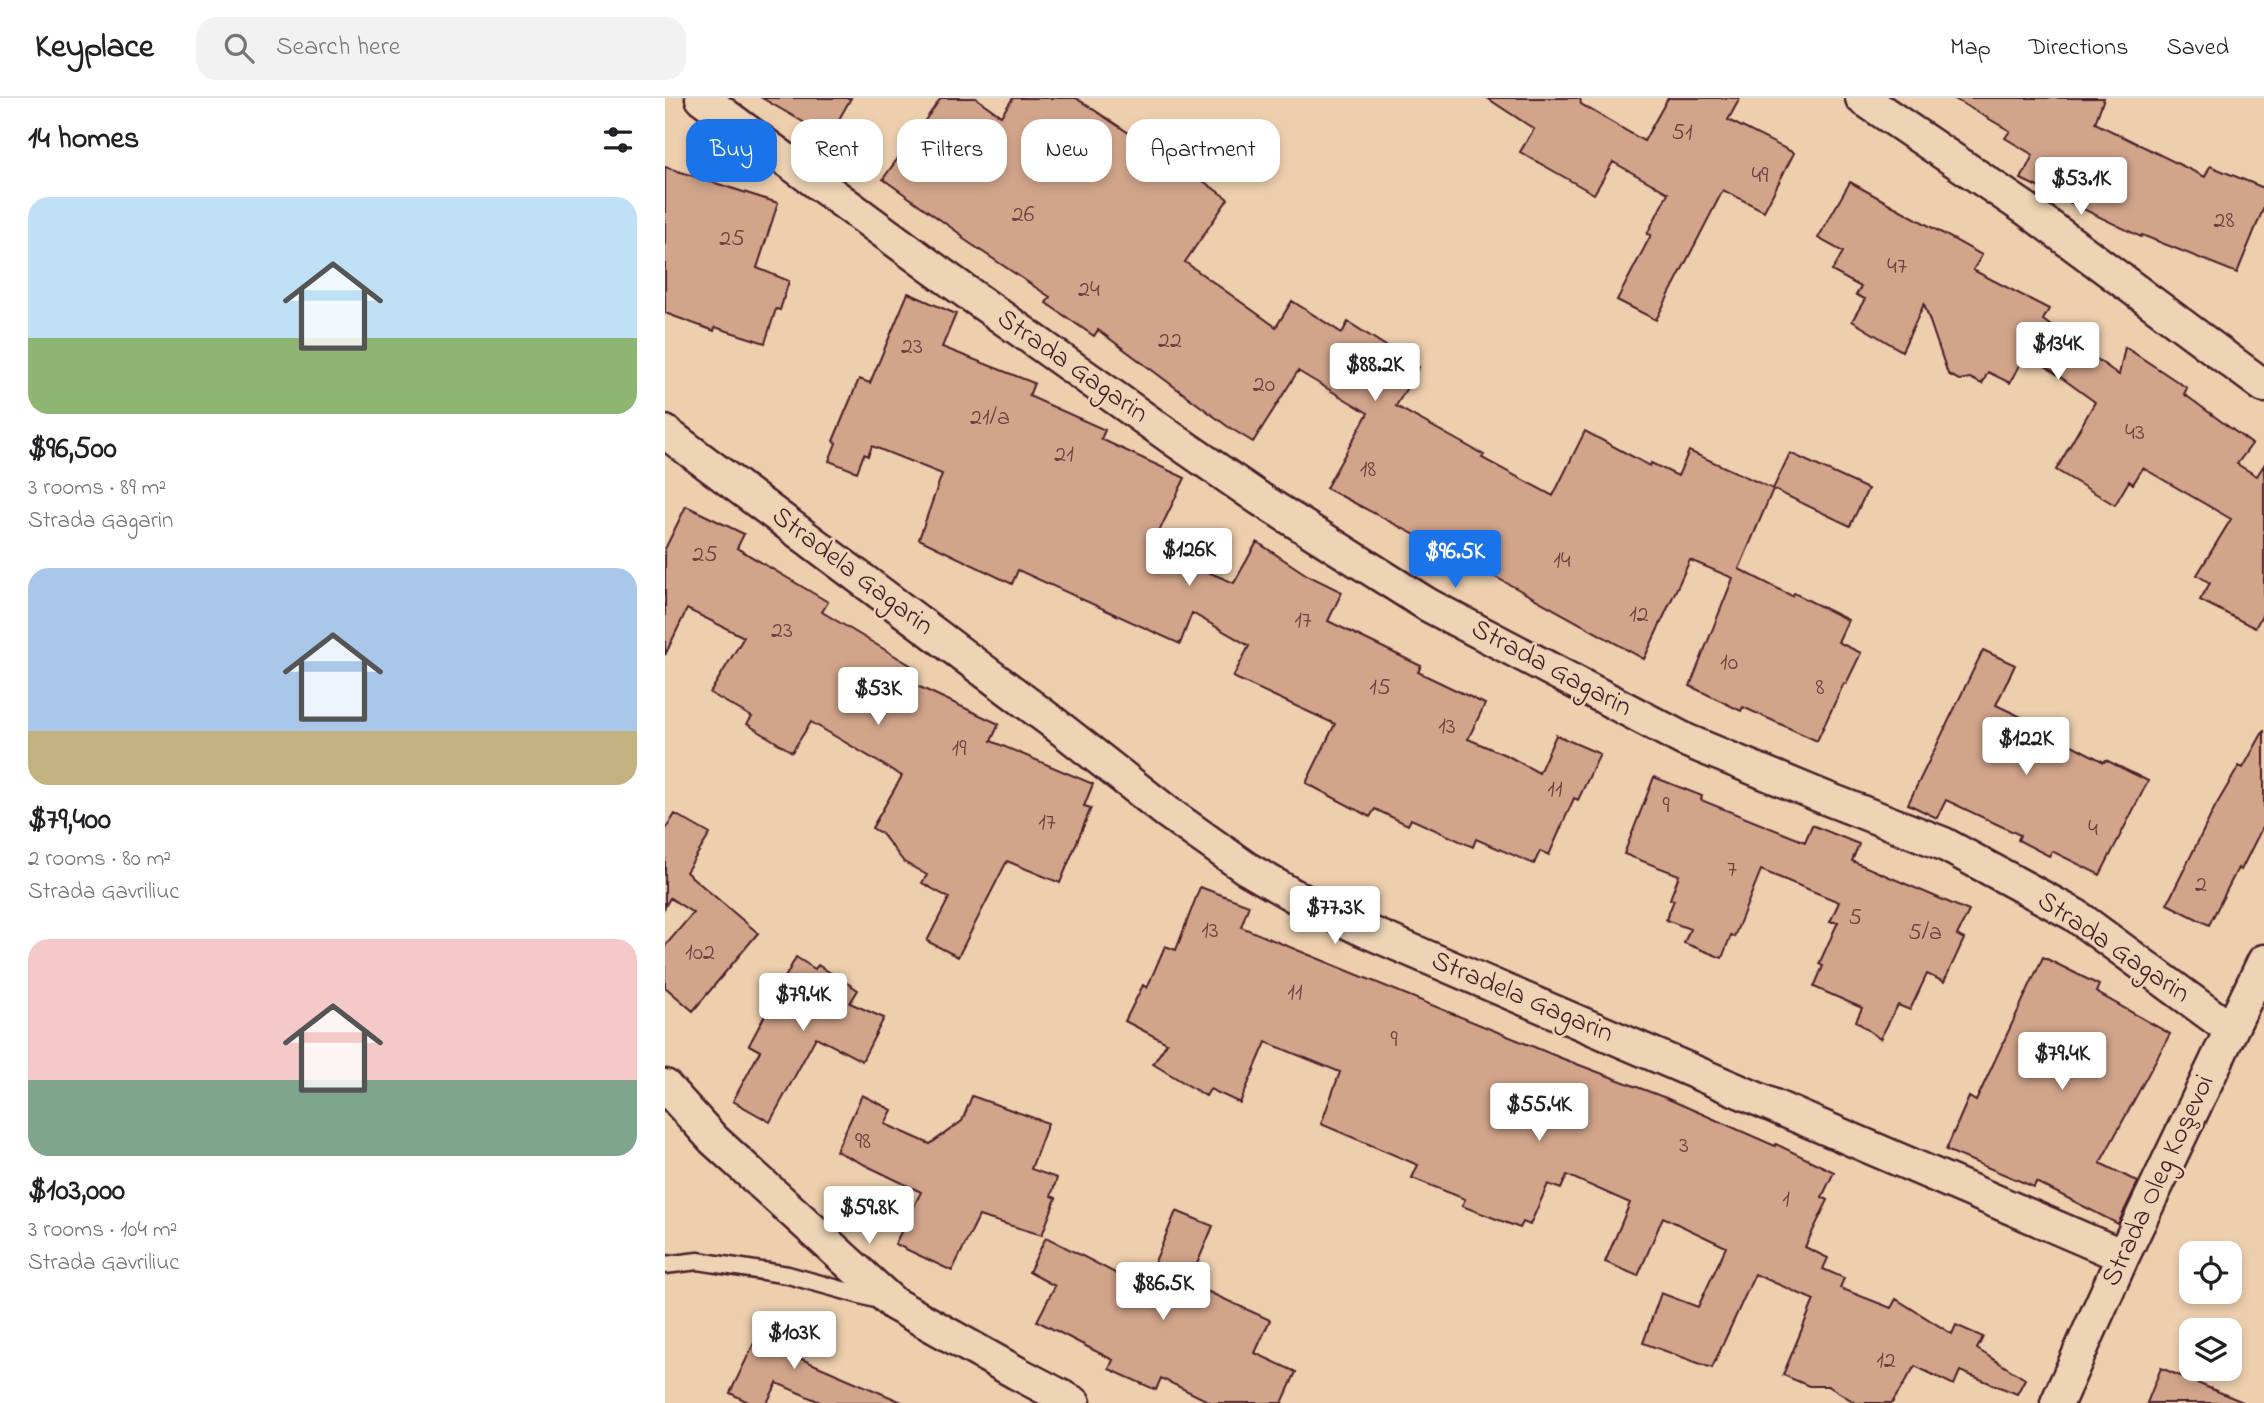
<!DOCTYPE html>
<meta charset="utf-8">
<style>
body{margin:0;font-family:"Indie Flower",sans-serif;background:#f2f2f2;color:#202124;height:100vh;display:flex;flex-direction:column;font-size:26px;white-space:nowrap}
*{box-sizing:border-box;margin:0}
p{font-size:23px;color:#757577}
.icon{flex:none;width:38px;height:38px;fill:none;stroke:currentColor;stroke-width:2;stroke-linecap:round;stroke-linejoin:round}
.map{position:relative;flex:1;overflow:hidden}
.side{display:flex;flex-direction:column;background:#fff;width:665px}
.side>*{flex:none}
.guide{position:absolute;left:21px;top:21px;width:665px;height:63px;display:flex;gap:14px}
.fabs{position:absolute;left:1514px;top:1143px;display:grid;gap:14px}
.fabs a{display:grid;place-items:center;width:63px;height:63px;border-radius:14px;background:#fff;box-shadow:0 4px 10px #0003;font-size:35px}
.price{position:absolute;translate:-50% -60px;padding:0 16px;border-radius:7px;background:#fff;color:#222;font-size:23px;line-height:46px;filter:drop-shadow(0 2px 4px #0008)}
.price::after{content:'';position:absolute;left:50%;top:42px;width:21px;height:16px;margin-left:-10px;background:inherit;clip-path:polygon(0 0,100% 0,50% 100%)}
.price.on{background:#1a73e8;color:#fff}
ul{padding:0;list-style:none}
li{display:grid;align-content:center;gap:14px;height:371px;padding:0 28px}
li span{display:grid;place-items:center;height:217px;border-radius:21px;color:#555}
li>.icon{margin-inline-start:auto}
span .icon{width:126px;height:126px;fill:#fffc;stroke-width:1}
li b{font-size:30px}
h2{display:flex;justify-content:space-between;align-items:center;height:84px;padding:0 28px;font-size:30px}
.tag{padding:0 24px;border-radius:21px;background:#fff;box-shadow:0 4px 10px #0003;font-size:24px;line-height:63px}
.tag.on{background:#1a73e8;color:#fff}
header{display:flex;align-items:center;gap:42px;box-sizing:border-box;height:98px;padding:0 35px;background:#fff;border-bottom:2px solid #e0e0e0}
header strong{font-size:33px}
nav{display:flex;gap:38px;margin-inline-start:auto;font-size:24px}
.search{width:490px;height:63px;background:#f2f2f2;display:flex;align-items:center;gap:18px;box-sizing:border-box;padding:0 24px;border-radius:21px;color:#757577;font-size:26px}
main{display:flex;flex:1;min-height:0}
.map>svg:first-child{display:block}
.building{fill:#d2a58b;stroke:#4a1f2b;stroke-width:2}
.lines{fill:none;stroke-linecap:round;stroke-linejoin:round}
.lane-casing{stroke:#4a1f2b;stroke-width:21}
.street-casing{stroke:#4a1f2b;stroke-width:37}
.lane{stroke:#ecd4b4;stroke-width:16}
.street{stroke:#ecd4b4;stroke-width:32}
.labels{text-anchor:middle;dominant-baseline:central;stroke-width:5;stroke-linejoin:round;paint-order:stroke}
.number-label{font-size:24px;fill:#6c4043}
.street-label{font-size:28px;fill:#4a1f2b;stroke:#ecd4b4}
</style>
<header>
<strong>Keyplace</strong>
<div class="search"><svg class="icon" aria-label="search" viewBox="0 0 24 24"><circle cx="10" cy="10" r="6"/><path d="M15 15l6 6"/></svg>Search here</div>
<nav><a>Map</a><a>Directions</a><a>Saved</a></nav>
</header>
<main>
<section class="side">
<h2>14 homes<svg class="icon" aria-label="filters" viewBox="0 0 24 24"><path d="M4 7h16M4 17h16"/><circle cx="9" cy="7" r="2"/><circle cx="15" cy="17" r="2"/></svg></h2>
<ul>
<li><span style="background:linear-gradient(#bfe0f5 65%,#8fb573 0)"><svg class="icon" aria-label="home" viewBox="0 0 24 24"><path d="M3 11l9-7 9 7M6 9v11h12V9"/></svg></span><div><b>$96,500</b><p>3 rooms · 89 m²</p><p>Strada Gagarin</p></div></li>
<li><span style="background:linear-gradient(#a9c7e8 75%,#c2b280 0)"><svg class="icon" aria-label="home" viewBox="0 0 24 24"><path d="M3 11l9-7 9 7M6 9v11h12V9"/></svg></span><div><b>$79,400</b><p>2 rooms · 80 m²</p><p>Strada Gavriliuc</p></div></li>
<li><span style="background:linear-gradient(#f6c9c9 65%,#7fa58c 0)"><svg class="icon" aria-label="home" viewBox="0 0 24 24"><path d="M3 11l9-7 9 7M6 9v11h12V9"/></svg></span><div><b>$103,000</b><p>3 rooms · 104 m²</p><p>Strada Gavriliuc</p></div></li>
</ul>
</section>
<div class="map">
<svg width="1599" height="1305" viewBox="0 0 1599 1305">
<rect width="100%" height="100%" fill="#edcfae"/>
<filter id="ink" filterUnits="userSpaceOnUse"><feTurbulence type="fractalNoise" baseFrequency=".0143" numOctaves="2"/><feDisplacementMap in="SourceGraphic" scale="14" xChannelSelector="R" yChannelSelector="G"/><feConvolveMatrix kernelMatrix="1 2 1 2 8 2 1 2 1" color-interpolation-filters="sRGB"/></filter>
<g filter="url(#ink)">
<path class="building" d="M 97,0 L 186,0 L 164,39 Z
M 276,0 L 311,0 L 336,18 L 348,0 L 411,0 L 479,45 L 481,42 L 563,101 L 520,164 L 611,229 L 627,203 L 677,235 L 683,224 L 754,269 L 731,308 L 819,357 L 817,360 L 888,398 L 920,333 L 985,368 L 986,365 L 1013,378 L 1024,353 L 1108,391 L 1125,355 L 1203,391 L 1185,428 L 1108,391 L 1074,471 L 1127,498 L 1129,495 L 1183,522 L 1173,544 L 1196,555 L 1181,586 L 1179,585 L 1152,643 L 1078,609 L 1076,613 L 1025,588 L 1068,480 L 1025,462 L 979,561 L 851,490 L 661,390 L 703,315 L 633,273 L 588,344 L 562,328 L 433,232 L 429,238 L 381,205 L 385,199 L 297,140 L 298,138 L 218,81 Z
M 822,0 L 915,0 L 916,6 L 979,43 L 1003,0 L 1075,0 L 1063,22 L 1129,55 L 1099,113 L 1058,92 L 991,222 L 952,202 L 986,137 L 982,136 L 1003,95 L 948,64 L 929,96 L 855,54 L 869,31 Z
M 1288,0 L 1439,0 L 1430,25 L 1540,79 L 1545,68 L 1599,90 L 1599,109 L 1572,175 L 1477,137 L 1476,139 L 1356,81 L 1368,57 L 1340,40 L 1345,33 Z
M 0,69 L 113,105 L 92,170 L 124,183 L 115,212 L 111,211 L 100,245 L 50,229 L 49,233 L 0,215 Z
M 1185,84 L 1317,157 L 1308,172 L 1384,211 L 1378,222 L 1454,277 L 1460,249 L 1522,290 L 1519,296 L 1587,346 L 1572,366 L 1592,378 L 1599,367 L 1599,514 L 1590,530 L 1535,502 L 1545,485 L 1532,477 L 1566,421 L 1478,370 L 1468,386 L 1464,383 L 1450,407 L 1391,372 L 1430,304 L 1361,254 L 1345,285 L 1323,274 L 1317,286 L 1305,280 L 1294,282 L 1283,276 L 1259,206 L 1237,253 L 1187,223 L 1200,201 L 1191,197 L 1196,189 L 1167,173 L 1178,154 L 1153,140 Z
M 243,195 L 291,216 L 277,249 L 369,285 L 364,298 L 440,332 L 436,341 L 520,380 L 486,450 L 569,485 L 592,444 L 642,477 L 677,494 L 663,523 L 756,568 L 753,574 L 820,606 L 803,641 L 845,659 L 874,675 L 891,637 L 935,656 L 913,702 L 909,700 L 884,757 L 875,753 L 869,766 L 811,741 L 808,749 L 746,721 L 743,727 L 710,711 L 705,719 L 641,685 L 670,626 L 568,579 L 584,548 L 527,515 L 515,546 L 353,472 L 347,486 L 254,441 L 277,376 L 207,348 L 203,358 L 199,356 L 192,374 L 164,363 L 171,345 L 168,343 L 194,281 L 205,285 Z
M 21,408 L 79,436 L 72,450 L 163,504 L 157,514 L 252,571 L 244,584 L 334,626 L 326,643 L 428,686 L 419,708 L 426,710 L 395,785 L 342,763 L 293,859 L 262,843 L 284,800 L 257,785 L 262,777 L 239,764 L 217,736 L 207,730 L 237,678 L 146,624 L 127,654 L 82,626 L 87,619 L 45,595 L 79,539 L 22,511 L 0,557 L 0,451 Z
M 1318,552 L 1350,567 L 1331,607 L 1398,639 L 1403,645 L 1439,664 L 1441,662 L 1483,683 L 1435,777 L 1387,753 L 1384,758 L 1353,742 L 1355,737 L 1281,702 L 1272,720 L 1243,706 Z
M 1599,632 L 1599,726 L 1576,772 L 1573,770 L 1544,827 L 1502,806 L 1550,709 L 1574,668 L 1578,670 Z
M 989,679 L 1037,698 L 1036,702 L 1140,744 L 1147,727 L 1194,746 L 1187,763 L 1304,813 L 1292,837 L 1299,841 L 1279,884 L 1262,876 L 1245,912 L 1233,907 L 1215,941 L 1191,923 L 1197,910 L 1149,889 L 1158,868 L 1154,866 L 1173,824 L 1165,824 L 1174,804 L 1096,772 L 1069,839 L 1066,837 L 1057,860 L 1019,845 L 1025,831 L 1001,822 L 1009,802 L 1005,801 L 1014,777 L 959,756 Z
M 10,716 L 45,736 L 21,774 L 93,835 L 28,913 L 0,889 L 0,848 L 28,815 L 5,800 L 0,809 L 0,732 Z
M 535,789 L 584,807 L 576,829 L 896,960 L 1001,1000 L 1110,1048 L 1111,1046 L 1169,1074 L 1157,1099 L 1163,1102 L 1140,1149 L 1163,1160 L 1158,1171 L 1179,1180 L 1175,1190 L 1226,1210 L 1231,1201 L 1287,1236 L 1291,1227 L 1318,1239 L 1312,1251 L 1360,1281 L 1352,1296 L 1295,1273 L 1289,1287 L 1250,1268 L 1227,1305 L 1191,1305 L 1163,1288 L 1144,1288 L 1118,1277 L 1149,1202 L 1090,1176 L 1047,1270 L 978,1245 L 996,1195 L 1033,1209 L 1061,1149 L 998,1119 L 973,1178 L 940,1164 L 965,1105 L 902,1077 L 896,1091 L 883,1086 L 865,1127 L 858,1124 L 855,1130 L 797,1108 L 800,1101 L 747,1080 L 753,1067 L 656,1026 L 675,974 L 601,944 L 575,1005 L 545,991 L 541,998 L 488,966 L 502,945 L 460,923 L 478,887 L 482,890 L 500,848 L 511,852 Z
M 131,859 L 150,871 L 153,867 L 193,892 L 185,905 L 219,920 L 197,963 L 151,939 L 105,1024 L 68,1003 L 95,953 L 84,947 Z
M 1378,859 L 1434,887 L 1431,894 L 1505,936 L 1435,1065 L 1473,1084 L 1453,1126 L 1371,1084 L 1369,1089 L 1281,1052 L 1304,999 L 1311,1003 Z
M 197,997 L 227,1012 L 220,1026 L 265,1046 L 297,1023 L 307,998 L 383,1025 L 366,1071 L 392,1080 L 386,1098 L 391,1100 L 377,1137 L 314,1118 L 287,1173 L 230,1146 L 256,1094 L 171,1053 Z
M 511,1113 L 548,1128 L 524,1185 L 605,1222 L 590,1255 L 631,1274 L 617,1305 L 547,1305 L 496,1280 L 491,1292 L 444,1271 L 448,1262 L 372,1223 L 390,1188 L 364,1174 L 381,1139 L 479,1190 Z
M 103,1216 L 146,1236 L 134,1260 L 239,1305 L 157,1305 L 112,1285 L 102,1305 L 85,1305 L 65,1295 Z
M 1496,1270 L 1578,1304 L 1578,1305 L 1482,1305 Z"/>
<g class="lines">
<defs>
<path id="lane" d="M 0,1167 L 33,1163 L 123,1177 L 217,1203"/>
<path id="street" d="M 37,0 L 269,171 L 511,343 L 595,401 L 763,507 L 1020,642 L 1158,699 L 1279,746 L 1410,817 L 1565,931
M 1197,0 L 1361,111 L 1599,288
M 0,334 L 390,626 L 502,714 L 581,770 L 633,800 L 692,829 L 1458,1158
M 0,988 L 49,1042 L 229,1206 L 352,1275 L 409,1305
M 1392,1305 L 1458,1158 L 1599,863"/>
</defs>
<use href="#lane" class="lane-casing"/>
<use href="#street" class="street-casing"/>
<use href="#lane" class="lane"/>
<use href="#street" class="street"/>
</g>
</g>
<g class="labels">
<g class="number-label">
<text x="1017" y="35">51</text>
<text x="1095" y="78">49</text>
<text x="358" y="117">26</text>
<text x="1559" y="123">28</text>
<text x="67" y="141">25</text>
<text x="1232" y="169">47</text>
<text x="424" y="192">24</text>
<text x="505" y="243">22</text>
<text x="247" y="249">23</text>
<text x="599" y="287">20</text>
<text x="325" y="320">21/a</text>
<text x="1470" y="335">43</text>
<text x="399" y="357">21</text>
<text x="703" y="372">18</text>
<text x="40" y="457">25</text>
<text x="897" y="463">14</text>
<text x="974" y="517">12</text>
<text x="638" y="523">17</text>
<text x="117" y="533">23</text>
<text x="1064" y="565">10</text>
<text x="715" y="590">15</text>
<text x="1155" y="590">8</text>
<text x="782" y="629">13</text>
<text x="294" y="651">19</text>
<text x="890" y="692">11</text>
<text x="1001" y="708">9</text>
<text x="382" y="725">17</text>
<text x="1428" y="731">4</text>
<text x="1067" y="772">7</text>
<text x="1536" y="787">2</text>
<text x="1190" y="820">5</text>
<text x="545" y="833">13</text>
<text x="1260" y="835">5/a</text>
<text x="35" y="855">102</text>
<text x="630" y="895">11</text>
<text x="729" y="942">9</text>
<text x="198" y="1044">98</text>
<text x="1019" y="1048">3</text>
<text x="1121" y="1102">1</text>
<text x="1221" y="1263">12</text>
</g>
<g class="street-label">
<text transform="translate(407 269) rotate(35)">Strada Gagarin</text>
<text transform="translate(187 474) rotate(37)">Stradela Gagarin</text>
<text transform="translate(886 571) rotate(28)">Strada Gagarin</text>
<text transform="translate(1448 850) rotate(34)">Strada Gagarin</text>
<text transform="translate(857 900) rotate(23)">Stradela Gagarin</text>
<text transform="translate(1494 1083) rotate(-65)">Strada Oleg Koşevoi</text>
</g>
</g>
</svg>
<div class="fabs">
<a><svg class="icon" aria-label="locate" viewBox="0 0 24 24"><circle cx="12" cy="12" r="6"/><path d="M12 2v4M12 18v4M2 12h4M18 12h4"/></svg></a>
<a><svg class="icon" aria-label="layers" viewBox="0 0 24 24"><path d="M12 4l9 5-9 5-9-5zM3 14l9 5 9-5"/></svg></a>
</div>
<b class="price" style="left:1416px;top:119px">$53.1K</b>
<b class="price" style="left:1393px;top:284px">$134K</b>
<b class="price" style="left:710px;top:305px">$88.2K</b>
<b class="price" style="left:524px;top:490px">$126K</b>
<b class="price on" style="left:790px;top:492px">$96.5K</b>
<b class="price" style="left:213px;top:629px">$53K</b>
<b class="price" style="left:1361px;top:679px">$122K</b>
<b class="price" style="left:670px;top:848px">$77.3K</b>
<b class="price" style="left:138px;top:935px">$79.4K</b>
<b class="price" style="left:1397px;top:994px">$79.4K</b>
<b class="price" style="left:874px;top:1045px">$55.4K</b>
<b class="price" style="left:204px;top:1148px">$59.8K</b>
<b class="price" style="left:498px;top:1224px">$86.5K</b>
<b class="price" style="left:129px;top:1273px">$103K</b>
<div class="guide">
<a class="tag on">Buy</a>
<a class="tag">Rent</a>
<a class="tag">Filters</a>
<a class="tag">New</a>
<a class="tag">Apartment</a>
</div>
</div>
</main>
